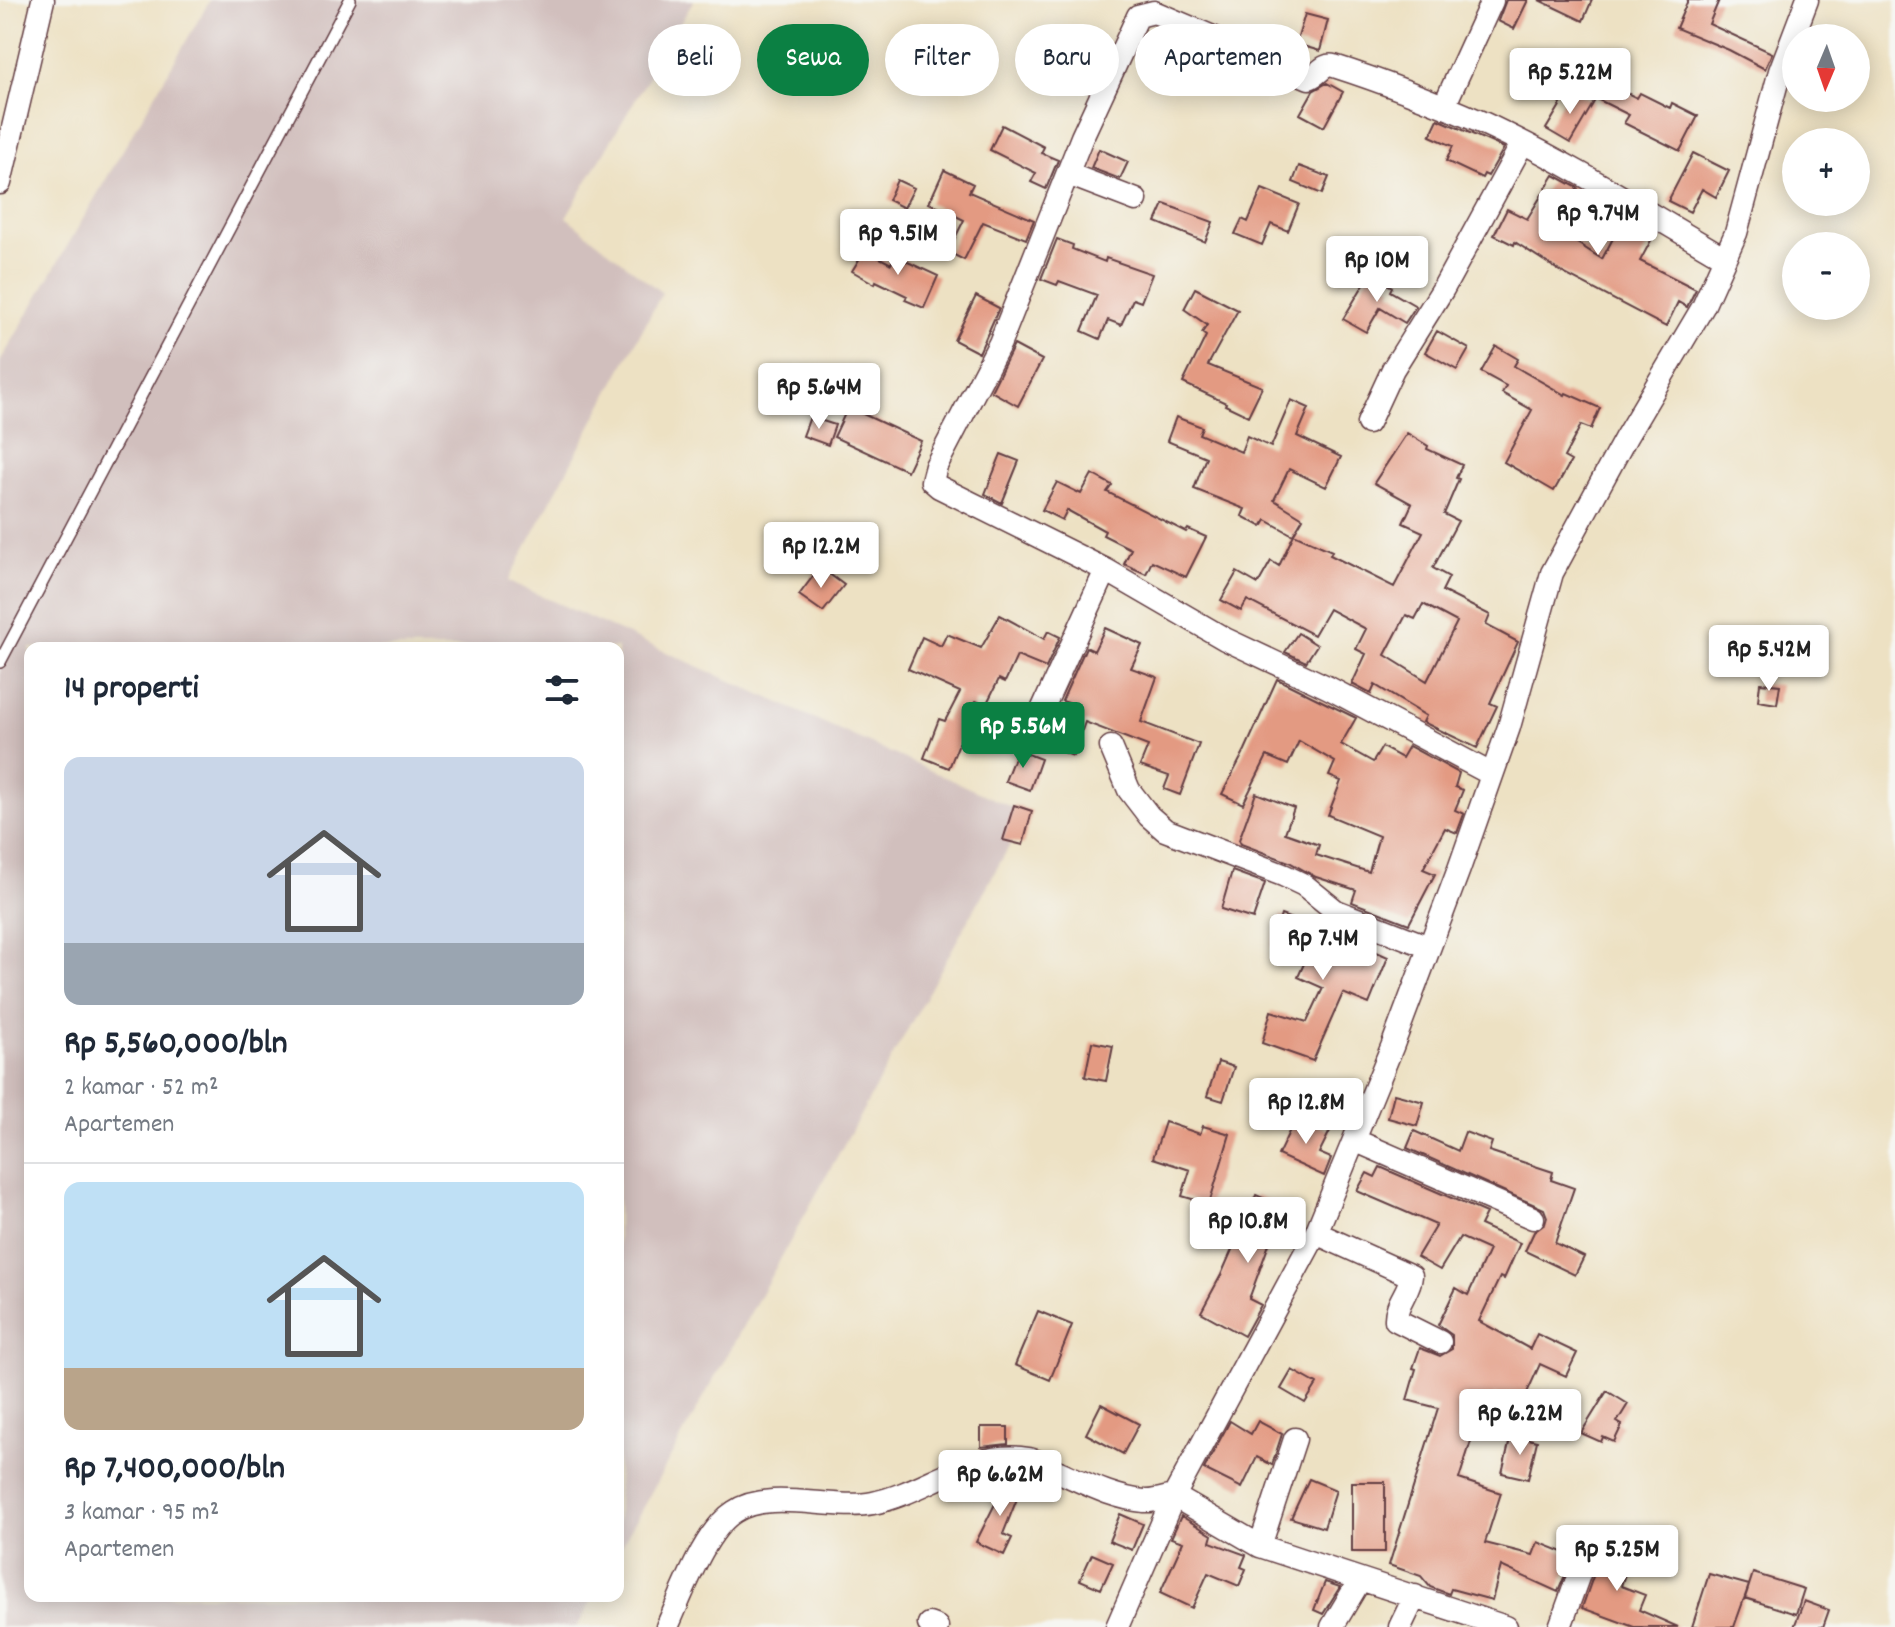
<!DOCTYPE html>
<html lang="id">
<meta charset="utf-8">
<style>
body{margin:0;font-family:Dekko,sans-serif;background:#f6f6f7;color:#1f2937;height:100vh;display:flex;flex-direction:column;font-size:30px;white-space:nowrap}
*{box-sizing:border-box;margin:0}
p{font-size:26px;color:#747a83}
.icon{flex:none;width:44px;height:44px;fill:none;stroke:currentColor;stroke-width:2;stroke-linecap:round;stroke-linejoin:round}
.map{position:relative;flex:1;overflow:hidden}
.sheet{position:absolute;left:24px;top:642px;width:600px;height:960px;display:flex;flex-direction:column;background:#fff;border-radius:16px;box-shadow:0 4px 20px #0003}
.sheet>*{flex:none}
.hud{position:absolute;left:648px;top:24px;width:760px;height:72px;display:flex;gap:16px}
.needle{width:52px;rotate:182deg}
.fabs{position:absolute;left:1782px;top:24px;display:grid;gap:16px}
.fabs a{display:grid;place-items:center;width:88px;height:88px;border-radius:50%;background:#fff;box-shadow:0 4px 20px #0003;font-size:40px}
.price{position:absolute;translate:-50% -68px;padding:0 18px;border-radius:8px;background:#fff;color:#222;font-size:26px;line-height:52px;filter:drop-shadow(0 2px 4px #0008)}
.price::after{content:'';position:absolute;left:50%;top:48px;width:24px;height:18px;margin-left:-12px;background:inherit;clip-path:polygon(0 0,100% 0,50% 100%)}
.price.selected{background:#0b8043;color:#fff}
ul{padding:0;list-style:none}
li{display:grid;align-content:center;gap:16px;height:424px;padding:0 40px}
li+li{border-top:2px solid #e0e1e3}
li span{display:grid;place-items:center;height:248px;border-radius:16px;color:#555}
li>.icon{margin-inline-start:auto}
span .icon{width:144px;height:144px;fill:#fffc;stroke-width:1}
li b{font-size:34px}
h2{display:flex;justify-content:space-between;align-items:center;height:96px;padding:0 40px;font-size:34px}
.tag{padding:0 28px;border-radius:36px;background:#fff;box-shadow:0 4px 20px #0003;font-size:28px;line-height:72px}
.tag.selected{background:#0b8043;color:#fff}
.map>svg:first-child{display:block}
.industrial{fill:#d1bfbd}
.building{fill:#e39a82;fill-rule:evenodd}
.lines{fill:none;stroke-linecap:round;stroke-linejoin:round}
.service-casing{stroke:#623c42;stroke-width:14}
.minor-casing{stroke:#623c42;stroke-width:25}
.service{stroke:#fff;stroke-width:11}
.minor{stroke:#fff;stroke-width:22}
</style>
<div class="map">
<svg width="1895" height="1627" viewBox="0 0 1895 1627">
<rect width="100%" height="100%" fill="#f6f6f2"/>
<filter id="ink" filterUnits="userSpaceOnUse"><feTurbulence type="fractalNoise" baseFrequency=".0125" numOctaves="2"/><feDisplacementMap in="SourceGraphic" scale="16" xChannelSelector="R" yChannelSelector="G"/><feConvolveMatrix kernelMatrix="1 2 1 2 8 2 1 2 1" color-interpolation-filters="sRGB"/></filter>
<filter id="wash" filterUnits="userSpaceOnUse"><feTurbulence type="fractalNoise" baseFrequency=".006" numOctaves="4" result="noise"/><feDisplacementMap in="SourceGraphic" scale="32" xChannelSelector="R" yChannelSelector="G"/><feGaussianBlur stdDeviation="1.8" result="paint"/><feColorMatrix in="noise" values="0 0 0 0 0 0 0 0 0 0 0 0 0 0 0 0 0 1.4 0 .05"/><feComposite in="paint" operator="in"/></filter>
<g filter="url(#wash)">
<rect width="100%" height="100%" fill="#ede1c3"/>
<path class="industrial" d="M 210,0 L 694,0 L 566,217 L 662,293 L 508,581 L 1027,814 L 618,1552 L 618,648 L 30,648 L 30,1596 L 594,1596 L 577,1627 L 0,1627 L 0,362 Z"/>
<g id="blocks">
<path class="building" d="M 1506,0 L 1528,0 L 1514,29 L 1498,21 Z
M 1539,0 L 1592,0 L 1583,21 Z
M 1688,0 L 1719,0 L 1709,24 L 1772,53 L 1765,69 L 1729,50 L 1676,28 Z
M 1305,14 L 1328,20 L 1320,51 L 1296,44 Z
M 1327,83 L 1343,92 L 1324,127 L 1300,114 L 1313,91 Z
M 1608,84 L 1637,98 L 1640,93 L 1670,108 L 1672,103 L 1698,116 L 1680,151 L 1624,123 L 1629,115 L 1599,100 Z
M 1570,89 L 1594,102 L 1570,143 L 1546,129 Z
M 1438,119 L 1504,148 L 1488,176 L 1484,174 L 1482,178 L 1446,161 L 1453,146 L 1430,136 Z
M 1002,125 L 1044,147 L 1041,153 L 1058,160 L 1046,189 L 1031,182 L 1036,173 L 990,150 Z
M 1099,149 L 1128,162 L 1120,179 L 1091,168 Z
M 1693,153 L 1729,171 L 1716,197 L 1702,189 L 1690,212 L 1668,201 Z
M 1299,166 L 1329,177 L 1322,194 L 1293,182 Z
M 944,170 L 973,184 L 969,192 L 1034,220 L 1026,239 L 983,222 L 964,260 L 948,252 L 964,220 L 929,203 Z
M 1554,175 L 1578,188 L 1554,228 L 1602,259 L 1625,216 L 1655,233 L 1640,261 L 1696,289 L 1687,307 L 1678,302 L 1666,327 L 1561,272 L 1515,242 L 1514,245 L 1494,235 L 1507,209 L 1527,219 Z
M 897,180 L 914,188 L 904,208 L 888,200 Z
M 1262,189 L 1299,204 L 1288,231 L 1271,224 L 1262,245 L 1235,234 L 1242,219 L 1248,222 Z
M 1164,204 L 1213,222 L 1205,242 L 1156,222 Z
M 1057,239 L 1073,245 L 1072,249 L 1105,262 L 1106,258 L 1152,274 L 1141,302 L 1133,299 L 1121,325 L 1108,320 L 1100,339 L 1082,331 L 1097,295 L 1059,281 L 1057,285 L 1041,279 Z
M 865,250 L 891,264 L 895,256 L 938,276 L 924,308 L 905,300 L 907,296 L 876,281 L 875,284 L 852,271 Z
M 1370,274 L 1392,287 L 1390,291 L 1416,306 L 1405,323 L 1380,308 L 1366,332 L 1343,319 Z
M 1195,288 L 1238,310 L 1208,365 L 1262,387 L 1248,416 L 1225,405 L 1226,403 L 1183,383 L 1206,336 L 1202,333 L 1207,325 L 1184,309 Z
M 976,296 L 999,308 L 979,353 L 954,340 Z
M 1437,331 L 1469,349 L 1457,370 L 1425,352 Z
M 1014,345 L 1042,360 L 1018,406 L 991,391 Z
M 1496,346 L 1518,359 L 1514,366 L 1565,395 L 1566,393 L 1600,408 L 1591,429 L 1581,425 L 1564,457 L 1571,461 L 1554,491 L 1504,462 L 1532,410 L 1502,393 L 1506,386 L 1481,372 Z
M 1291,400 L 1309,408 L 1297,436 L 1341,457 L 1326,487 L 1289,469 L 1274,500 L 1303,518 L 1293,535 L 1266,520 L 1262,527 L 1242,516 L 1245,509 L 1194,489 L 1206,457 L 1167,441 L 1176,417 L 1202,427 L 1199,434 L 1241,452 L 1247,436 L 1271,447 Z
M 848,407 L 921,441 L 907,471 L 834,437 Z
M 810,417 L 835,425 L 828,445 L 803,436 Z
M 1407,433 L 1428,446 L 1427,449 L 1462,465 L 1456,478 L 1459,479 L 1444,514 L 1458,521 L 1433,568 L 1449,577 L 1442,591 L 1490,615 L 1486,625 L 1518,642 L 1490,703 L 1497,706 L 1477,748 L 1423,722 L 1426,716 L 1375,685 L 1371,694 L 1352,684 L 1366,654 L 1356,649 L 1366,629 L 1329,609 L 1314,635 L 1247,600 L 1241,611 L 1221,600 L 1237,572 L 1258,584 L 1271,561 L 1279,566 L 1294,534 L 1332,551 L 1330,555 L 1394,587 L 1423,532 L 1403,523 L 1412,504 L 1374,483 ZM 1423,604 L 1457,622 L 1427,681 L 1385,655 L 1406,615 L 1415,619 Z
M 1001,454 L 1019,461 L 1002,503 L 985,494 Z
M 1092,474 L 1112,485 L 1107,492 L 1186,532 L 1188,529 L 1206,537 L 1186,577 L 1152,561 L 1146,574 L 1124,564 L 1131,549 L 1103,535 L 1105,531 L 1067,510 L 1062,520 L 1042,510 L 1057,482 L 1081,494 Z
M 820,567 L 844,585 L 823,612 L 799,595 Z
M 1000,615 L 1044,639 L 1048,631 L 1060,637 L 1046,668 L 1017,656 L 1005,682 L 999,679 L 986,705 L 976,701 L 949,768 L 924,758 L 939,719 L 945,721 L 960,692 L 908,669 L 922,637 L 941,646 L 947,634 L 981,648 Z
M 1105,628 L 1142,645 L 1131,668 L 1157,677 L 1141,722 L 1199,744 L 1180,795 L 1164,789 L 1169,776 L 1140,766 L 1148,746 L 1085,722 L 1073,756 L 1052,748 L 1068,703 L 1062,701 L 1086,647 L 1094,651 Z
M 1298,633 L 1317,645 L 1306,662 L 1285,652 Z
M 1277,679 L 1356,718 L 1341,744 L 1373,762 L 1382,747 L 1402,758 L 1409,746 L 1459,773 L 1455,787 L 1463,790 L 1455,810 L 1464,814 L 1457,833 L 1445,828 L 1423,869 L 1435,874 L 1409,924 L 1352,902 L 1356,890 L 1316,877 L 1289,862 L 1241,844 L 1239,840 L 1256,793 L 1294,808 L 1285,833 L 1319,845 L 1316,855 L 1369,872 L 1379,836 L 1328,815 L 1341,781 L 1329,776 L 1335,762 L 1299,741 L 1288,765 L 1267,756 L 1243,804 L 1222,794 L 1245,750 Z
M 1760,683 L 1780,685 L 1777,704 L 1758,701 Z
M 1017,750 L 1041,759 L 1030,790 L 1005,781 Z
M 1014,805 L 1032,811 L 1023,845 L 1003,840 Z
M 1232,871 L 1265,883 L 1253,919 L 1221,909 Z
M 1281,915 L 1345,939 L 1348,931 L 1375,941 L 1372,950 L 1388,957 L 1369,1004 L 1343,993 L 1313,1061 L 1262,1043 L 1271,1011 L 1307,1022 L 1323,988 L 1298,977 L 1307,957 L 1271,946 Z
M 1092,1042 L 1113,1046 L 1106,1081 L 1085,1077 Z
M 1218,1062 L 1234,1067 L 1223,1101 L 1207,1096 Z
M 1394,1094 L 1424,1102 L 1417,1126 L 1388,1118 Z
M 1297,1115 L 1330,1131 L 1319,1153 L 1331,1158 L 1324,1176 L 1278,1155 Z
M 1165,1122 L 1200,1134 L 1203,1126 L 1230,1134 L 1209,1204 L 1182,1196 L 1190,1170 L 1153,1158 Z
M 1414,1131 L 1458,1151 L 1465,1132 L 1492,1142 L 1489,1151 L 1553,1172 L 1551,1180 L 1574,1188 L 1555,1243 L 1584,1257 L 1575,1275 L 1525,1251 L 1534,1232 L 1545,1224 L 1547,1217 L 1544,1209 L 1407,1148 Z
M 1380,1167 L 1486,1213 L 1480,1225 L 1520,1243 L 1504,1279 L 1500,1277 L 1479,1321 L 1530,1349 L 1537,1334 L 1577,1353 L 1566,1376 L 1540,1364 L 1521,1406 L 1495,1394 L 1486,1421 L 1478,1419 L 1459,1479 L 1501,1493 L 1485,1543 L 1533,1555 L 1538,1542 L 1573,1556 L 1558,1592 L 1501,1566 L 1492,1600 L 1451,1589 L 1449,1594 L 1430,1587 L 1421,1576 L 1389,1565 L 1438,1408 L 1407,1400 L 1416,1369 L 1413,1368 L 1420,1348 L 1440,1356 L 1452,1349 L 1452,1335 L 1438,1325 L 1456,1288 L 1468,1295 L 1489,1250 L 1460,1237 L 1440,1270 L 1417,1257 L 1436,1225 L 1357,1191 L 1367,1173 L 1375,1177 Z
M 1256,1195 L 1298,1213 L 1286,1242 L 1272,1236 L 1249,1299 L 1261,1305 L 1244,1336 L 1201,1312 L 1221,1275 Z
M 1038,1311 L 1072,1325 L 1050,1380 L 1015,1365 Z
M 1292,1370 L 1317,1384 L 1305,1403 L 1281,1389 Z
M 1607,1391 L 1628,1404 L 1617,1422 L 1622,1425 L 1614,1442 L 1603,1437 L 1601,1442 L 1581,1433 Z
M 1101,1404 L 1139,1424 L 1123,1454 L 1086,1434 Z
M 1230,1421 L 1251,1434 L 1258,1421 L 1282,1434 L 1272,1465 L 1257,1457 L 1242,1488 L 1204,1469 Z
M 981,1427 L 1008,1427 L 1008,1444 L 981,1447 Z
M 1511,1435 L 1537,1441 L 1528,1479 L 1502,1473 Z
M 1003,1478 L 1022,1486 L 1003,1534 L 1012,1538 L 1004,1555 L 976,1542 L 997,1500 L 995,1499 Z
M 1309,1479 L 1336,1490 L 1324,1528 L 1291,1518 Z
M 1352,1482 L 1385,1482 L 1385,1552 L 1352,1552 Z
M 1120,1514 L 1143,1524 L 1132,1550 L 1109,1541 Z
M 1181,1516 L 1212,1535 L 1210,1542 L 1246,1555 L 1241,1567 L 1246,1569 L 1239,1586 L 1208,1573 L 1192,1608 L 1160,1593 L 1183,1542 L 1171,1538 Z
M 1598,1549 L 1631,1556 L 1621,1586 L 1645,1595 L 1639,1610 L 1678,1627 L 1634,1627 L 1582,1608 L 1595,1571 L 1594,1561 Z
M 1092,1554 L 1113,1563 L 1101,1589 L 1080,1580 Z
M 1753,1573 L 1804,1589 L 1796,1614 L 1745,1598 Z
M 1709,1574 L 1749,1585 L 1734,1627 L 1692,1627 Z
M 1325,1582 L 1340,1587 L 1323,1614 L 1314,1610 Z
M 1804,1601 L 1829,1610 L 1823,1627 L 1794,1627 Z"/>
</g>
</g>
<g filter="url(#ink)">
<use href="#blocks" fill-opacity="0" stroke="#623c42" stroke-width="2"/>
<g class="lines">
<defs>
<path id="service" d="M 0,662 L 350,0"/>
<path id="minor" d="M 1444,106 L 1492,1
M 1068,174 L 1136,200
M 0,183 L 43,0
M 1368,423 L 1393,369 L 1443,289 L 1522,144
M 1032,732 L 1106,570
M 1111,747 L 1129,790 L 1149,816 L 1165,830 L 1283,875 L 1304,885 L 1336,911 L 1429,947
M 1491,774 L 1329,688 L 1225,639 L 1106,570 L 939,487 L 932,481 L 936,466 L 1000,343 L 1082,137 L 1138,16 L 1154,12 L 1309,78 C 1319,75 1323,63 1334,66 C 1384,82 1435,102 1483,123 C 1565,161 1646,212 1725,258
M 1354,1140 L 1533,1218
M 1316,1233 L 1411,1276 C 1410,1291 1395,1304 1396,1320 L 1440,1342
M 1260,1546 L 1295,1439
M 929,1624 L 937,1627
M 667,1627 C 682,1595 704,1531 734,1512 C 769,1488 832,1511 873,1503 C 927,1492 971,1449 1029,1459 C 1039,1461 1049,1467 1057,1471 C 1085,1483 1113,1498 1144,1501 C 1153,1502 1164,1498 1174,1496 L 1260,1546 L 1506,1627
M 1117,1627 L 1174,1496 L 1316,1233 L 1392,1047 L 1459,869 L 1509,727 L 1552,573 L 1626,437 L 1703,307 L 1736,233 L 1780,71 L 1807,0
M 1332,1627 L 1360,1580
M 1400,1627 L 1415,1596
M 1560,1627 L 1582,1566"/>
</defs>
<use href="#service" class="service-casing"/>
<use href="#minor" class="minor-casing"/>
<use href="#service" class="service"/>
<use href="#minor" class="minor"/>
</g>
</g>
</svg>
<div class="fabs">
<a><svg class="needle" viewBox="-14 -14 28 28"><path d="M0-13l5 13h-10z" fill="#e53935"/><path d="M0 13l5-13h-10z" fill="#747a83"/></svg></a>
<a>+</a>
<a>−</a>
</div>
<b class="price" style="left:1570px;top:116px">Rp 5.22M</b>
<b class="price" style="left:1598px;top:257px">Rp 9.74M</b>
<b class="price" style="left:898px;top:277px">Rp 9.51M</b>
<b class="price" style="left:1377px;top:304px">Rp 10M</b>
<b class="price" style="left:819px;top:431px">Rp 5.64M</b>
<b class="price" style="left:821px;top:590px">Rp 12.2M</b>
<b class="price" style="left:1769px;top:693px">Rp 5.42M</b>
<b class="price selected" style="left:1023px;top:770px">Rp 5.56M</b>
<b class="price" style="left:1323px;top:982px">Rp 7.4M</b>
<b class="price" style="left:1306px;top:1146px">Rp 12.8M</b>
<b class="price" style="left:1248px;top:1265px">Rp 10.8M</b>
<b class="price" style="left:1520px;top:1457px">Rp 6.22M</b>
<b class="price" style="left:1000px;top:1518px">Rp 6.62M</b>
<b class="price" style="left:1617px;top:1593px">Rp 5.25M</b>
<div class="hud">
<a class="tag">Beli</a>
<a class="tag selected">Sewa</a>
<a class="tag">Filter</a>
<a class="tag">Baru</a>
<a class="tag">Apartemen</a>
</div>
<section class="sheet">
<h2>14 properti<svg class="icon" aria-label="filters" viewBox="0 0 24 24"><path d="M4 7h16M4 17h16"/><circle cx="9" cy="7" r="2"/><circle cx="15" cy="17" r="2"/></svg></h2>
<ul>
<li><span style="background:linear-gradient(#c9d6e8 75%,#9aa5b1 0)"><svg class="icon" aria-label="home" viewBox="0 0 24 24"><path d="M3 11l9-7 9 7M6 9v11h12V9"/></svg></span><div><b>Rp 5,560,000/bln</b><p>2 kamar · 52 m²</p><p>Apartemen</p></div></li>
<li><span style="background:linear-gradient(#bfe0f5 75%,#b9a48a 0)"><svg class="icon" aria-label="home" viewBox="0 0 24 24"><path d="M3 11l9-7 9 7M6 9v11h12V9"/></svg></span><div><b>Rp 7,400,000/bln</b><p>3 kamar · 95 m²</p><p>Apartemen</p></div></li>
</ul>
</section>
</div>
